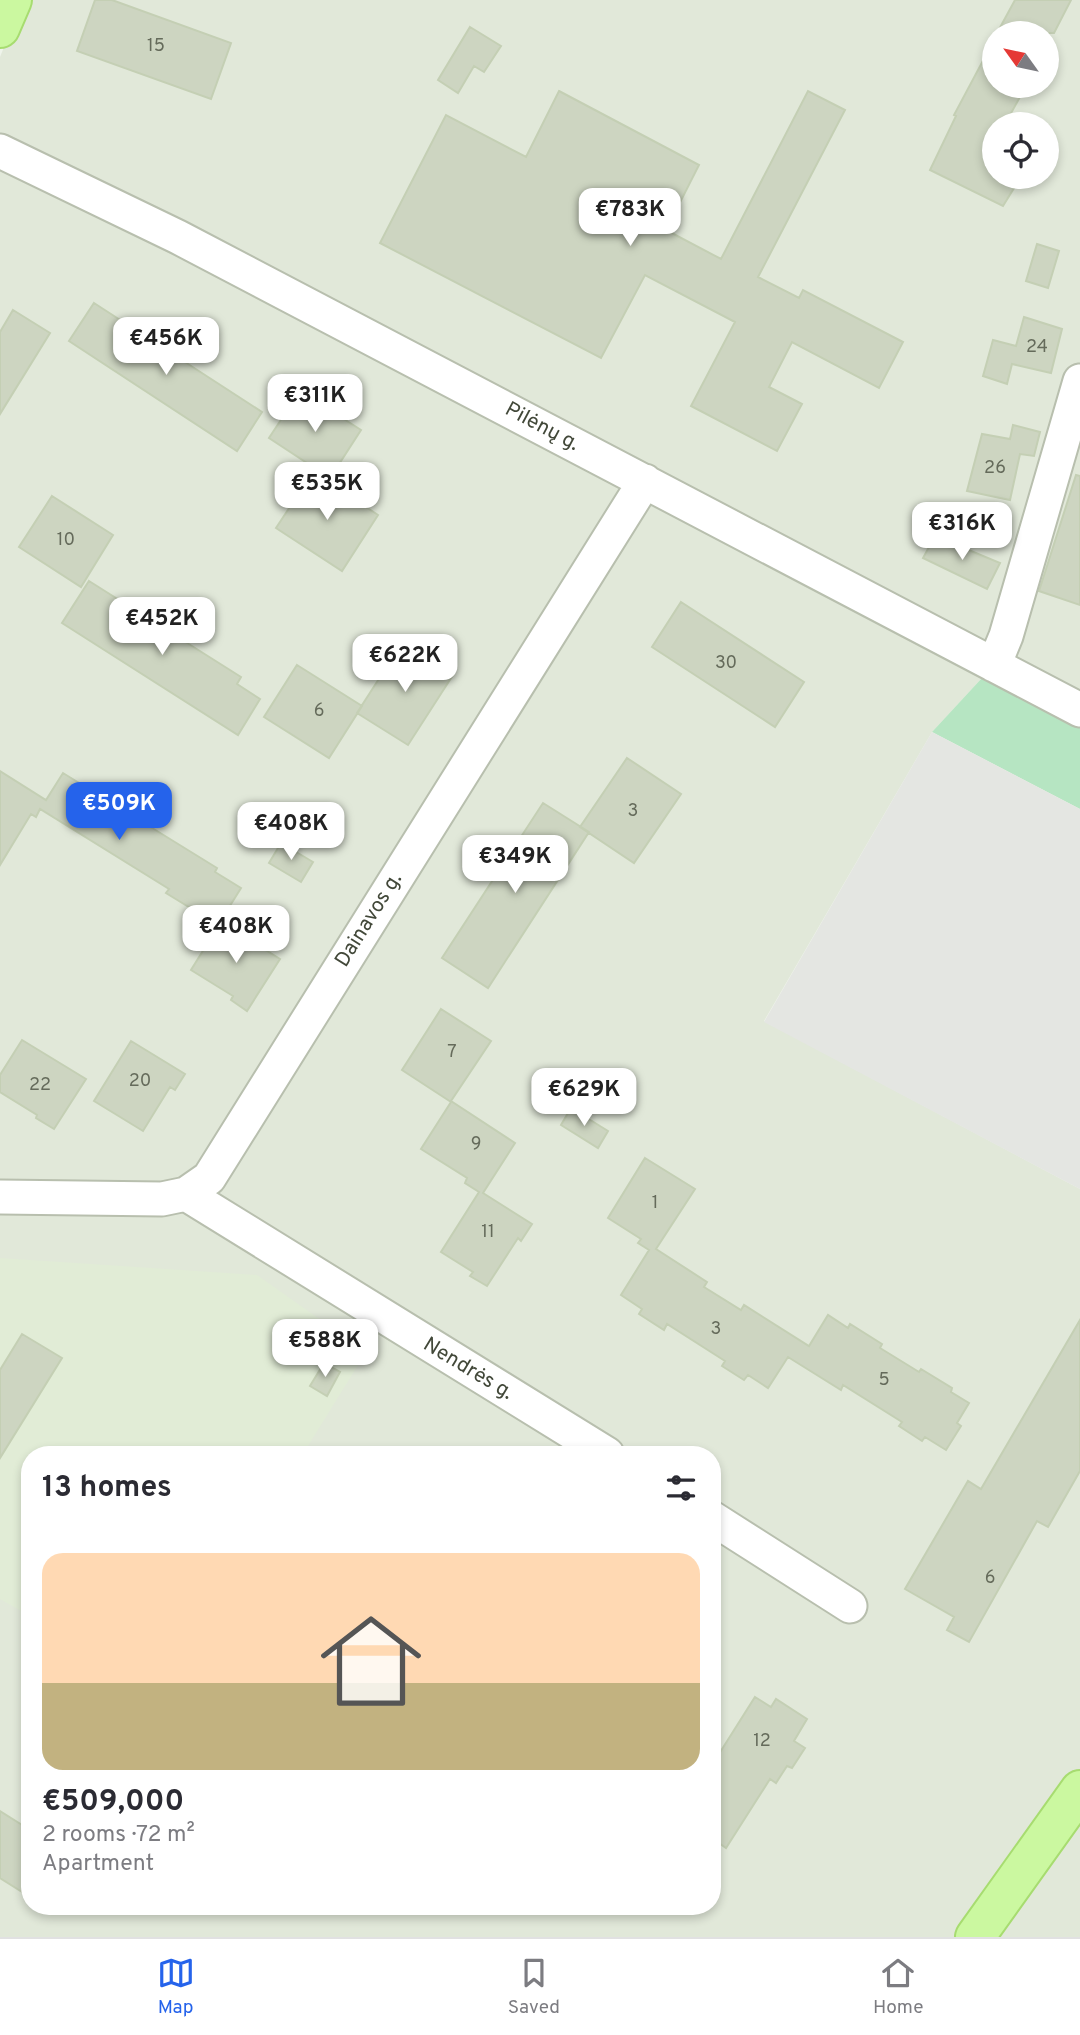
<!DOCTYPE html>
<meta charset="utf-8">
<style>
body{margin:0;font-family:Overpass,sans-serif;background:#f2f2f3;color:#2b2b33;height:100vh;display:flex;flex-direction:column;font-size:26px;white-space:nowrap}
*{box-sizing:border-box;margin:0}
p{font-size:23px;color:#7c7c81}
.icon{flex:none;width:38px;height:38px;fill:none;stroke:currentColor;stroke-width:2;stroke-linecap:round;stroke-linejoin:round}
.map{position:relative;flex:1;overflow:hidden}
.sheet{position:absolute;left:21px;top:1446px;width:700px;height:469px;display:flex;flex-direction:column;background:#fff;border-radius:28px;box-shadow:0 4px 10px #0003}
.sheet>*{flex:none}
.needle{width:46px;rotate:303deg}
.fabs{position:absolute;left:982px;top:21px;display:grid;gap:14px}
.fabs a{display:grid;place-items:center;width:77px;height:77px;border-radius:50%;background:#fff;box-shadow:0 4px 10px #0003;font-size:35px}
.price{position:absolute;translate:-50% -60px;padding:0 16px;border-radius:14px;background:#fff;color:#222;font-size:23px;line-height:46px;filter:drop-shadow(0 2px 4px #0008)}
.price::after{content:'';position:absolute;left:50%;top:42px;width:21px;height:16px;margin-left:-10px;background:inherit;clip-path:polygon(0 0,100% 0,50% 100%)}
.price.selected{background:#2563eb;color:#fff}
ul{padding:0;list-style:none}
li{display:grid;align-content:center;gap:14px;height:371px;padding:0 21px}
li span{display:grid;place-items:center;height:217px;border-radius:21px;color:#555}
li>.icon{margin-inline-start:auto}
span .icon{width:126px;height:126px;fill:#fffc;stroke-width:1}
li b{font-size:30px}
h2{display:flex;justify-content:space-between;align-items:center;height:84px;padding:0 21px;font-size:30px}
.dock{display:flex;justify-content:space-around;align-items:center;height:98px;border-top:2px solid #e1e1e2;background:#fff;font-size:19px;color:#7c7c81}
.dock a{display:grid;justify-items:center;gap:4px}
.dock .selected{color:#2563eb}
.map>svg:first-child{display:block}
.residential{fill:#e1e8d9;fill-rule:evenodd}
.education{fill:#e1ecd6}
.green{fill:#b6e5c2}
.parking{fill:#e4e6e2}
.building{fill:#cdd5c1;stroke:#c4cfb4;stroke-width:2}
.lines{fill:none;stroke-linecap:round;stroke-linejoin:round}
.minor-casing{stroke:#b8bfae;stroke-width:37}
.major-casing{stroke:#a7dc70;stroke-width:42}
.minor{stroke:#fff;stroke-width:33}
.major{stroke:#cbf8a0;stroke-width:38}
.labels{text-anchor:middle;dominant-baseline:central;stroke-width:5;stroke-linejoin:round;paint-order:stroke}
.number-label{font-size:18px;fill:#656b5b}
.street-label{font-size:21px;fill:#424839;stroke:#fff}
</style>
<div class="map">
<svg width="1080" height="1937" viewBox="0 0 1080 1937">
<rect width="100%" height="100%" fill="#eff4eb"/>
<path class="residential" d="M 23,0 L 1080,0 L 1080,692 L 1018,657 L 994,665 L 932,732 L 764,1021 L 1080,1189 L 1080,1937 L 0,1937 L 0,57 ZM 994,33 L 1046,33 L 1046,86 L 994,86 ZM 994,124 L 1046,124 L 1046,177 L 994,177 ZM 30,1454 L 712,1454 L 712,1906 L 30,1906 Z"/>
<path class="education" d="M 0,1258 L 257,1275 L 366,1352 L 303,1454 L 30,1454 L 30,1616 L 0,1599 Z"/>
<path class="green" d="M 994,665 L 1080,710 L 1080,809 L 932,732 Z"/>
<path class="parking" d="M 932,732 L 1080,809 L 1080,1189 L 764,1022 Z"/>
<path class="building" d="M 95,0 L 112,0 L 231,43 L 211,99 L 77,51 Z
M 1015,0 L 1071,0 L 1054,33 L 997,33 Z
M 470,27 L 501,46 L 484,72 L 474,66 L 458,93 L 438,80 Z
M 994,40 L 994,86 L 1026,86 L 1005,124 L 994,124 L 994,177 L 1014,188 L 1003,206 L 930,170 L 956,116 L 954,115 Z
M 559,91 L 699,165 L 666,230 L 721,259 L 808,91 L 845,110 L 758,277 L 799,298 L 803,290 L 903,342 L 879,388 L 792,342 L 769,387 L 802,404 L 777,451 L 691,406 L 735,322 L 645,275 L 601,358 L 380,243 L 446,115 L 526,157 Z
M 1037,244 L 1059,251 L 1048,288 L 1026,281 Z
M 94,303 L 262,412 L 237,451 L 69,341 Z
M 13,310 L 50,333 L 0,414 L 0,332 Z
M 1024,317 L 1062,329 L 1051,373 L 1012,364 L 1007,384 L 983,376 L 993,340 L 1016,346 Z
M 300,391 L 361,430 L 330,478 L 269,438 Z
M 1013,425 L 1040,432 L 1034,456 L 1020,454 L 1010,500 L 967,491 L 982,434 L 1010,439 Z
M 313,472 L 378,515 L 342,571 L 276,528 Z
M 1076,475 L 1080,476 L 1080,605 L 1039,591 Z
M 52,496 L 113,535 L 81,587 L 19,547 Z
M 935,536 L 1000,563 L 987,589 L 923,558 Z
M 89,581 L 241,677 L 237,684 L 260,699 L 238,735 L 62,623 Z
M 681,602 L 804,682 L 775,727 L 652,647 Z
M 402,643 L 453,675 L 408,745 L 357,713 Z
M 297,665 L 362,706 L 329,758 L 264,717 Z
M 627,758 L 681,794 L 634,863 L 580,827 Z
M 0,771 L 46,800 L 63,773 L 217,868 L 215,872 L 241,888 L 218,925 L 166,893 L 169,889 L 40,809 L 36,817 L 31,814 L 0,865 Z
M 543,803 L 589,832 L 488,988 L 442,958 Z
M 281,843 L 313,862 L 301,882 L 269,863 Z
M 221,922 L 280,959 L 247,1011 L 231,1000 L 233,996 L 191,970 Z
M 441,1009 L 491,1041 L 451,1101 L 515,1143 L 483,1193 L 532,1224 L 521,1241 L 518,1238 L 487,1286 L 470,1276 L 473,1272 L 441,1252 L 479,1192 L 465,1183 L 467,1178 L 421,1149 L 451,1102 L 402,1070 Z
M 22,1040 L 86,1079 L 54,1129 L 36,1118 L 37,1115 L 0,1092 L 0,1075 Z
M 131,1041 L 185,1074 L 175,1090 L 170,1087 L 143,1131 L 94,1101 Z
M 571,1108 L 608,1131 L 598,1148 L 561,1125 Z
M 645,1158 L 695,1189 L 656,1249 L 707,1282 L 704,1287 L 741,1310 L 744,1305 L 809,1346 L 828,1315 L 848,1328 L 850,1324 L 882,1344 L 880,1348 L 919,1372 L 921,1369 L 952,1388 L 951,1392 L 969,1403 L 957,1423 L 961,1426 L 946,1450 L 925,1437 L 922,1441 L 899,1426 L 902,1422 L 843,1385 L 841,1390 L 788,1357 L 768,1388 L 748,1375 L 744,1380 L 722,1366 L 725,1361 L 667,1324 L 664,1330 L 639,1314 L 642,1309 L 621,1295 L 649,1250 L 638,1243 L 641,1239 L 608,1218 Z
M 1080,1320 L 1080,1471 L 1048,1527 L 1037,1521 L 969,1642 L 947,1630 L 954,1617 L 905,1589 L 968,1481 L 981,1489 Z
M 22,1334 L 62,1358 L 0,1458 L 0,1370 Z
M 324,1363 L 340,1372 L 327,1396 L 310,1386 Z
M 755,1697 L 771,1707 L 776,1699 L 807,1719 L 794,1741 L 805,1748 L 792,1768 L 787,1766 L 776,1783 L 770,1779 L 726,1848 L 712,1838 L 712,1765 Z
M 0,1811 L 30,1830 L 30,1897 L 0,1878 Z"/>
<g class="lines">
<defs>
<path id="minor" d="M 0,151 L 178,237 L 1080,710
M 994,665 L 1006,636 L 1080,381
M 186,1194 L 607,1454
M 0,1197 L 162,1199 L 186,1194 L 209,1178 L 645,481
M 712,1518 L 850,1606"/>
<path id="major" d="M 0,28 L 12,0
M 975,1937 L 1080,1790"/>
</defs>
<use href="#minor" class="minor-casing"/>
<use href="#major" class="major-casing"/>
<use href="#minor" class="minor"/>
<use href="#major" class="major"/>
</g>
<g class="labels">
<g class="number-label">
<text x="156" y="46">15</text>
<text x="1037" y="347">24</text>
<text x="995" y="468">26</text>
<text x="66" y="540">10</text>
<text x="726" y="663">30</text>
<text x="319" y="711">6</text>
<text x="633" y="811">3</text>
<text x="452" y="1052">7</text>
<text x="140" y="1081">20</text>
<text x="40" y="1085">22</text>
<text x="476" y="1144">9</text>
<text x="655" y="1203">1</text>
<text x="488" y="1232">11</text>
<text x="716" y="1329">3</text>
<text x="884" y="1380">5</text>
<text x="990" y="1578">6</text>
<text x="762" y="1741">12</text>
</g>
<g class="street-label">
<text transform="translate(542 427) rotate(28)">Pilėnų g.</text>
<text transform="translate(369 920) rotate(-58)">Dainavos g.</text>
<text transform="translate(468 1369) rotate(31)">Nendrės g.</text>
</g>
</g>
</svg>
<div class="fabs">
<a><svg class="needle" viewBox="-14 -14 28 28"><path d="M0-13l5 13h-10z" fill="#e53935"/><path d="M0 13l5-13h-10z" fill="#7c7c81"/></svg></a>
<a><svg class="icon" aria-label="locate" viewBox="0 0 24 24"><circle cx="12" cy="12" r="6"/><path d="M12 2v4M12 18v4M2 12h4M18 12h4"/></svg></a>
</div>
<b class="price" style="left:630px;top:248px">€783K</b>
<b class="price" style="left:166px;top:377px">€456K</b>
<b class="price" style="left:315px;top:434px">€311K</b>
<b class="price" style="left:327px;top:522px">€535K</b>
<b class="price" style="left:962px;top:562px">€316K</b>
<b class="price" style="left:162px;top:657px">€452K</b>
<b class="price" style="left:405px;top:694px">€622K</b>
<b class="price selected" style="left:119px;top:842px">€509K</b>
<b class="price" style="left:291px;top:862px">€408K</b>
<b class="price" style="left:515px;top:895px">€349K</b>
<b class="price" style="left:236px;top:965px">€408K</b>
<b class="price" style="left:584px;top:1128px">€629K</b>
<b class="price" style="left:325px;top:1379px">€588K</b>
<section class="sheet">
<h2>13 homes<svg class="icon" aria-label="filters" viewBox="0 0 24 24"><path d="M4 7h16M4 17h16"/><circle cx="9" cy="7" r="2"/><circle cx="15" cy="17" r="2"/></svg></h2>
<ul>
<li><span style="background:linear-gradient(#ffd9b3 60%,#c2b280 0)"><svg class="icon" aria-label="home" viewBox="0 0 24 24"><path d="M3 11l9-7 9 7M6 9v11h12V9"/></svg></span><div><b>€509,000</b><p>2 rooms · 72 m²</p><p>Apartment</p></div></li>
</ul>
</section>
</div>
<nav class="dock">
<a class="selected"><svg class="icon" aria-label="map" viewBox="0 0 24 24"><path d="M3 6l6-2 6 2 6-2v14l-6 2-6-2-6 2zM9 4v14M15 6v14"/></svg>Map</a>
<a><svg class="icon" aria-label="saved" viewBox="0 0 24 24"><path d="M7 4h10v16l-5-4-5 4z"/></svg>Saved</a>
<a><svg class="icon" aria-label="home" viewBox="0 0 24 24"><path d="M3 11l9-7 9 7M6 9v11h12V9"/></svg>Home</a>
</nav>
